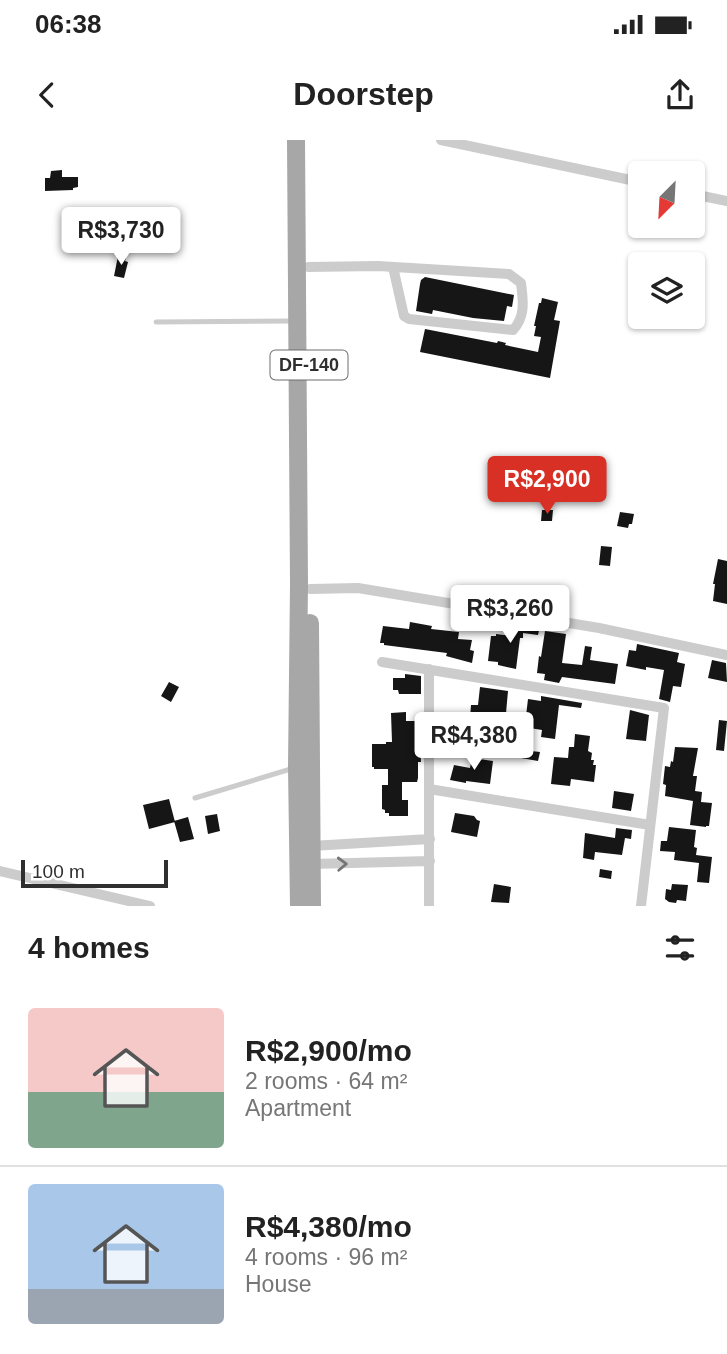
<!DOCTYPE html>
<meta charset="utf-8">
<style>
body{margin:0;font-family:Arial,sans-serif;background:#f2f2f2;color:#222;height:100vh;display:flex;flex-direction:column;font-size:26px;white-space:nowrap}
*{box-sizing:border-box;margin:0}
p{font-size:23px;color:#767676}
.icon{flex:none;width:38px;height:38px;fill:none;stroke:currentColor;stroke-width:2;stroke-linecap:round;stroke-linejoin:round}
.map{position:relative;height:766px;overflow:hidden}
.details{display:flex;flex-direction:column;background:#fff;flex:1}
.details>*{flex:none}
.needle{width:46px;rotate:204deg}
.controls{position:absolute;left:628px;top:21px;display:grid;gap:14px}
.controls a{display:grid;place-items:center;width:77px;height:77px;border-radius:7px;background:#fff;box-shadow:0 2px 5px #0004;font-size:35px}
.scale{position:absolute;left:21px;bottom:18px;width:147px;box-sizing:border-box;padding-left:7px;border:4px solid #2f2f2f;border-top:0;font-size:19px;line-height:24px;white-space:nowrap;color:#2f2f2f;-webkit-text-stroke:5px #fff;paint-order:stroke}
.price{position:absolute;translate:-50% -60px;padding:0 16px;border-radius:7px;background:#fff;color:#222;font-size:23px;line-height:46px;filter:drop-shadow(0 2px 4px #0008)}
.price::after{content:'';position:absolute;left:50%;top:42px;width:21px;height:16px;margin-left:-10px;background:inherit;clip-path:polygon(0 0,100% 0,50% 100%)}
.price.selected{background:#d93025;color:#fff}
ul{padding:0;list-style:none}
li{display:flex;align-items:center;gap:21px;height:175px;padding:0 28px}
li+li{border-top:2px solid #e0e0e0}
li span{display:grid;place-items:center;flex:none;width:196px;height:140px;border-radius:7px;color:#555}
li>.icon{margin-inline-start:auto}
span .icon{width:84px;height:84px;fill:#fffc;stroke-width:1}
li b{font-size:30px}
h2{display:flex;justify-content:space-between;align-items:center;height:84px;padding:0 28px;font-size:30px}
.status{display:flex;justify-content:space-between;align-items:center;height:49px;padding:0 35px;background:#fff;direction:ltr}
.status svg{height:19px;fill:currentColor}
header{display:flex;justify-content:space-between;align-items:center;height:91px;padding:0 28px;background:#fff;font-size:32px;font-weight:600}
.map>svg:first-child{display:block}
.building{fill:#161616}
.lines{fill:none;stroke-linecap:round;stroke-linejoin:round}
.lane{stroke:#ccc;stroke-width:5}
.street{stroke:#ccc;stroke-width:10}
.primary{stroke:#a7a7a7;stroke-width:18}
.oneway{stroke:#767676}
.labels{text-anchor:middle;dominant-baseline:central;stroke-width:7;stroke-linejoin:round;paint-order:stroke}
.shield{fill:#fff;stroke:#6d6d6d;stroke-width:2}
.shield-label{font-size:18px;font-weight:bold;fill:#2f2f2f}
</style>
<div class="status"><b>06:38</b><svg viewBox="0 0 49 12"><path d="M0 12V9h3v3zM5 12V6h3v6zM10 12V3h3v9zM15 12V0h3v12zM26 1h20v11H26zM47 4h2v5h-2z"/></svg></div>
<header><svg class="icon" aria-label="back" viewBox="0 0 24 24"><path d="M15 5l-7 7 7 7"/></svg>Doorstep<svg class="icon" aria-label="share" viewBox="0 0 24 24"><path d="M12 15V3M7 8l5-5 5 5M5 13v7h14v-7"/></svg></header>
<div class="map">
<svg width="727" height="766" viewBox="0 0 727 766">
<rect width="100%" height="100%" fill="#fff"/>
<path class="building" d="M 62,30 L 62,37 L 78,37 L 78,47 L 73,48 L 73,50 L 45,51 L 45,38 L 50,38 L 51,31 Z
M 118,116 L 126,118 L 125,121 L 128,122 L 124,138 L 114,136 Z
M 425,137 L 514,155 L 512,167 L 507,166 L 504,181 L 473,178 L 433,170 L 432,174 L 416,171 L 420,144 L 421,140 Z
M 542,158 L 558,162 L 554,180 L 560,181 L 550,238 L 420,212 L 425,189 L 497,203 L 498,201 L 506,203 L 505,205 L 538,212 L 541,197 L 534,196 L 536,186 L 534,186 L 539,163 L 541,163 Z
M 542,370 L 553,370 L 552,381 L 541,381 Z
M 620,372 L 634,374 L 632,384 L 629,384 L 628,388 L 617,386 Z
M 601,406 L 612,407 L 610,426 L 599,425 Z
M 718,419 L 727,421 L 727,464 L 713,461 L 715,444 L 713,444 Z
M 410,482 L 432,486 L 431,489 L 459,492 L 458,499 L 472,500 L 470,510 L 474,511 L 472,523 L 446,516 L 447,513 L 384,505 L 384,503 L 380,503 L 383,486 L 409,489 Z
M 515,482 L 540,486 L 538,495 L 523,493 L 523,498 L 520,498 L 516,529 L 498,525 L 498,522 L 488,521 L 491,496 L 496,496 L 496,494 L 513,496 Z
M 545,491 L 566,494 L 562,523 L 582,525 L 585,506 L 592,507 L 590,520 L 618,524 L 615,544 L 562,537 L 559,543 L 544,540 L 545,534 L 537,533 L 539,516 L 541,517 Z
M 637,504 L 679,513 L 677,522 L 685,524 L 681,547 L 673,546 L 670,562 L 659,559 L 664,530 L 646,527 L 646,530 L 626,526 L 629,510 L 636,511 Z
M 712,520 L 726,523 L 727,542 L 708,538 Z
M 405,534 L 421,536 L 421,554 L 399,554 L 398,550 L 393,550 L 393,538 L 405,538 Z
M 169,542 L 179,547 L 171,562 L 161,556 Z
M 480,547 L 508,551 L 506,573 L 506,571 L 507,573 L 526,576 L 528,559 L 541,561 L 541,556 L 582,563 L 581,568 L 559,565 L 555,599 L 541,597 L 542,590 L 511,585 L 514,593 L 503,591 L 505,582 L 470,578 L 471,565 L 478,565 Z
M 630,570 L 649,575 L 646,601 L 626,599 Z
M 406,572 L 406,581 L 419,581 L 421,622 L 418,622 L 418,638 L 417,642 L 402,642 L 402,660 L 408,660 L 408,676 L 389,676 L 389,673 L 385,673 L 385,670 L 382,669 L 382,645 L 388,645 L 388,629 L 374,629 L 374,627 L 372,627 L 372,604 L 386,604 L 386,602 L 392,602 L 391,573 Z
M 719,580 L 727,581 L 724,611 L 716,610 Z
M 575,594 L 590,596 L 588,611 L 592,613 L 591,620 L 594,620 L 593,625 L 596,625 L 594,642 L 571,639 L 570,646 L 551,644 L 554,617 L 568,618 L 569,607 L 574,607 Z
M 675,607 L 698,608 L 693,636 L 697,636 L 695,651 L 702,652 L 701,662 L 712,663 L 709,686 L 706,686 L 706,687 L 690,685 L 693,661 L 665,656 L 666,645 L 663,644 L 665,626 L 670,627 L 671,621 L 673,622 Z
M 523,610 L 540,612 L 538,621 L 521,618 Z
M 472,618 L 493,621 L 490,644 L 466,641 L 466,643 L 450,640 L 454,625 L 470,628 Z
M 614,651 L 634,654 L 631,671 L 612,668 Z
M 169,659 L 175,682 L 149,689 L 143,665 Z
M 455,673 L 474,676 L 477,680 L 480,681 L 477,697 L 451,692 Z
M 217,674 L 220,691 L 208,694 L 205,676 Z
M 188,677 L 194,699 L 180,702 L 174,681 Z
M 669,687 L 696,690 L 694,707 L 697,708 L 696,715 L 712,717 L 709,743 L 697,742 L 699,723 L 674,720 L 675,712 L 660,711 L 661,701 L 667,701 Z
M 616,688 L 632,690 L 631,699 L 625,698 L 622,715 L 595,712 L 594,720 L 583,718 L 585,693 L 615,698 Z
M 600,729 L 612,731 L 611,739 L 599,737 Z
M 494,744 L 511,747 L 509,763 L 491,762 Z
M 672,744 L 688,745 L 686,761 L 677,760 L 676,763 L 669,762 L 665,759 L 666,749 L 671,750 Z"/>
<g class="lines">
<path class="lane" d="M 156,182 L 292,181
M 195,658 L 294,628"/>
<path class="street" d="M 441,0 L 640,42
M 693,54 L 727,61
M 308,127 L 378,126 L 509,134 L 521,143 C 523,160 526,176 513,190 L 409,179 L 404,176 L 393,127
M 310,449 L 358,448 L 599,488 L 727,515
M 382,522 L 664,568 L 641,766
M 429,529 L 429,766
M 429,649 L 650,685
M 311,706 L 430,699
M 312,724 L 430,721
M 0,731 L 150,766"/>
<path class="primary" d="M 296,0 L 299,444 L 297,627 L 299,766
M 310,483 L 312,766"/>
</g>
<defs><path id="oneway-chevron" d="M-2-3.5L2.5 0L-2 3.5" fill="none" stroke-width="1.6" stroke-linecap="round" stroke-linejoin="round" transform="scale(1.75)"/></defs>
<use class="oneway" href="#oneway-chevron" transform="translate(342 724) rotate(-2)"/>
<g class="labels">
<rect class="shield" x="270.5" y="210.5" width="77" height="29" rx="5"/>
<g class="shield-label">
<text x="309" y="225">DF-140</text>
</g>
</g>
</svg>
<div class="controls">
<a><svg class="needle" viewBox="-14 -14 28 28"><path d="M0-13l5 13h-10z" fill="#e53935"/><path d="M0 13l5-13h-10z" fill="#767676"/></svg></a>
<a><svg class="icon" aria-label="layers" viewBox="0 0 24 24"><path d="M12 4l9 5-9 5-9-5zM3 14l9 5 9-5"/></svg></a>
</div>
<div class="scale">100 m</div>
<b class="price" style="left:121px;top:127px">R$3,730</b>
<b class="price selected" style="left:547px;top:376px">R$2,900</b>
<b class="price" style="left:510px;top:505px">R$3,260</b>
<b class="price" style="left:474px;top:632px">R$4,380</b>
</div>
<section class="details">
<h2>4 homes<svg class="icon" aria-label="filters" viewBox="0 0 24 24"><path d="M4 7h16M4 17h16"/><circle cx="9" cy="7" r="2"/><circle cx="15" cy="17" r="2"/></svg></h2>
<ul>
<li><span style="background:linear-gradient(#f6c9c9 60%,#7fa58c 0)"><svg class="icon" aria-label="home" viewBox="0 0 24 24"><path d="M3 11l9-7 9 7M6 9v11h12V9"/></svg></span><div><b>R$2,900/mo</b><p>2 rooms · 64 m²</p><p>Apartment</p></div></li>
<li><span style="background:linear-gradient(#a9c7e8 75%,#9aa5b1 0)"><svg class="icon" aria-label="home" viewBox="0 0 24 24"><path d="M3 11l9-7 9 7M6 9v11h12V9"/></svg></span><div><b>R$4,380/mo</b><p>4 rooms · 96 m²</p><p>House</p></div></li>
</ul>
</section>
